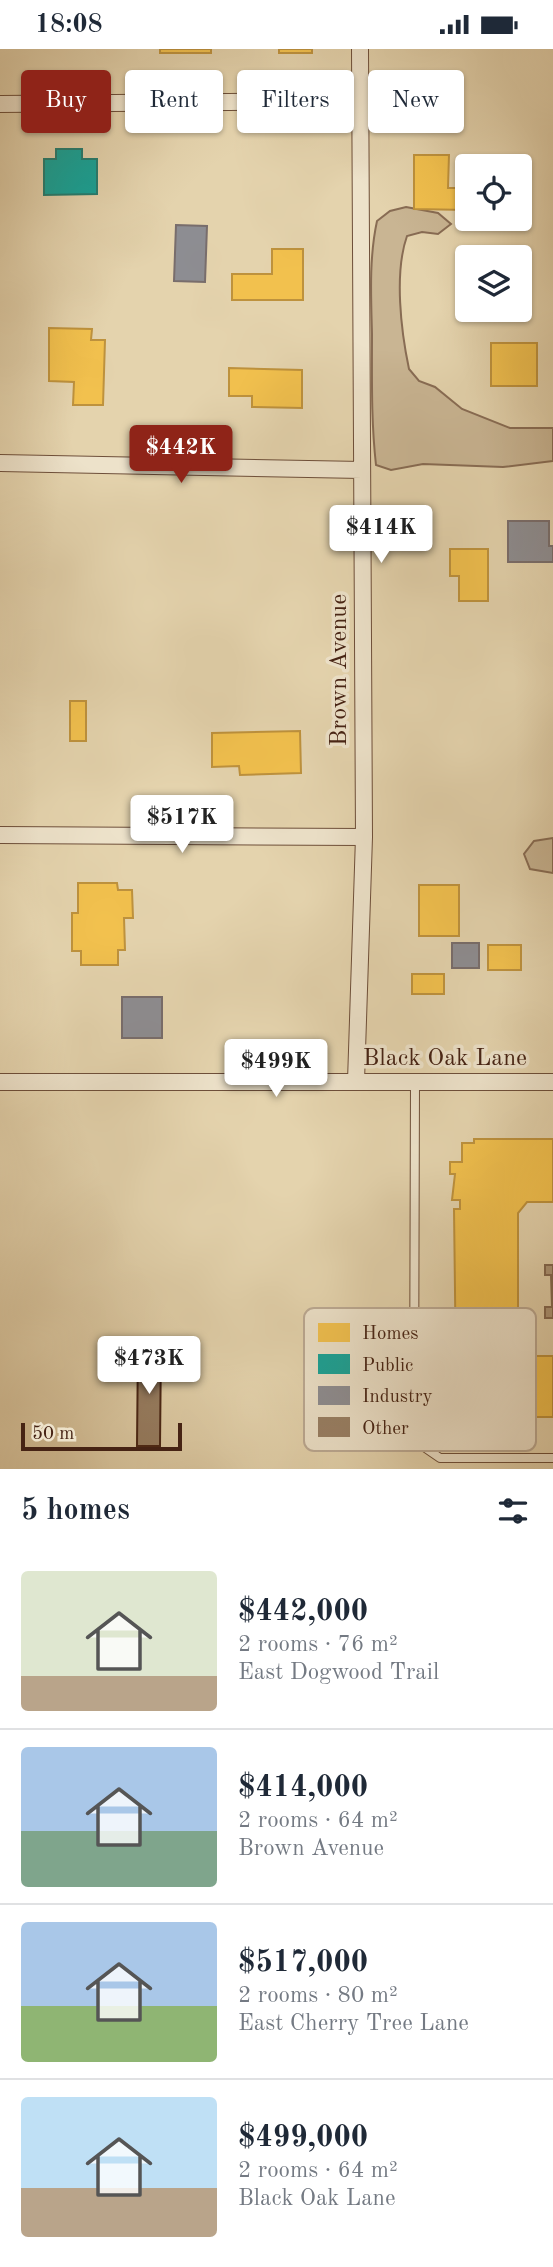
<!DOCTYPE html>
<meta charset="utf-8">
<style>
body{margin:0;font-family:"Old Standard TT",serif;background:#f6f6f7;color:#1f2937;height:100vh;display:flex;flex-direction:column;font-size:26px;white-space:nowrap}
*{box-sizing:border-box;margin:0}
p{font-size:23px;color:#747a83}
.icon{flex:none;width:38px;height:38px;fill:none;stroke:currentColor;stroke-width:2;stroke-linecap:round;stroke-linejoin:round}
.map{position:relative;height:1420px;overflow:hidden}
.drawer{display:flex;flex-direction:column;background:#fff;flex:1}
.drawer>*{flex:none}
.top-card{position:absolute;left:21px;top:21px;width:511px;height:63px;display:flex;gap:14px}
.controls{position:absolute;left:455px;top:105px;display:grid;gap:14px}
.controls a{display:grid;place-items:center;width:77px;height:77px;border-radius:7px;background:#fff;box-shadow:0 2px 5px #0004;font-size:35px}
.scale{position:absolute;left:21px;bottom:18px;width:161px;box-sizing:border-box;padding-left:7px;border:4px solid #462314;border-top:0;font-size:19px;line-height:24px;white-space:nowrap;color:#462314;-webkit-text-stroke:5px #ede2ca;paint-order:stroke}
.price{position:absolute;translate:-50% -60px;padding:0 16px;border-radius:7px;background:#fff;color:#222;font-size:23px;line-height:46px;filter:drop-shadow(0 2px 4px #0008)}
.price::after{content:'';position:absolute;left:50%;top:42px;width:21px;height:16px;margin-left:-10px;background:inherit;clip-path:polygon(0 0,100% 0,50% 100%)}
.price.current{background:#8f2418;color:#fff}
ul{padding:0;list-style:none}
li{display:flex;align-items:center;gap:21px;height:175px;padding:0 21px}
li+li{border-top:2px solid #e0e1e3}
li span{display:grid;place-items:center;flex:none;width:196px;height:140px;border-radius:7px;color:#555}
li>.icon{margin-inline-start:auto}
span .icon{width:84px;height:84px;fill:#fffc;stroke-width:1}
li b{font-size:30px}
h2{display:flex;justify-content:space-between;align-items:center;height:84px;padding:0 21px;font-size:30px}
.tag{padding:0 24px;border-radius:7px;background:#fff;box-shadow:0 2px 5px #0004;font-size:24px;line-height:63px}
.tag.current{background:#8f2418;color:#fff}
.status{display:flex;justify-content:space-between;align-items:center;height:49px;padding:0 35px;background:#fff;direction:ltr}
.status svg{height:19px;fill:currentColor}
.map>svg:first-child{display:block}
.green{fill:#c9b593;stroke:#886c54;stroke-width:2}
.water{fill:#ae9779;stroke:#846951;stroke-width:2}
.homes{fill:#f2c14e;stroke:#be923d;stroke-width:2}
.public{fill:#17a398;stroke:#257d70;stroke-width:2}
.industry{fill:#8d8d92;stroke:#786d6c;stroke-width:2}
.building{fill:#987f64;stroke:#462314;stroke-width:2}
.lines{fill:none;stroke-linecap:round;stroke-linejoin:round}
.service-casing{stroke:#6e4f3a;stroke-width:10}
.minor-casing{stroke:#6e4f3a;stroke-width:18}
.service{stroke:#ede2ca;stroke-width:8}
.minor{stroke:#ede2ca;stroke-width:16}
.labels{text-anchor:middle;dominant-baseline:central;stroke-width:7;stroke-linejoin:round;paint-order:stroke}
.street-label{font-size:24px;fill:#462314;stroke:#ede2ca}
.key{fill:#ede2ca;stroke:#bba993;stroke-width:2}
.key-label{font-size:19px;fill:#462314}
</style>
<div class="status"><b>18:08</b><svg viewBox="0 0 49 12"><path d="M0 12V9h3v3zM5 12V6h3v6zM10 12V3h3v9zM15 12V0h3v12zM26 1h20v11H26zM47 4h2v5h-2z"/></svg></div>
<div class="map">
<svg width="553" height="1420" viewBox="0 0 553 1420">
<rect width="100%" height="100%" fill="#e4d3ad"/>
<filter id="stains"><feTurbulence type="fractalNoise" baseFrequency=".00286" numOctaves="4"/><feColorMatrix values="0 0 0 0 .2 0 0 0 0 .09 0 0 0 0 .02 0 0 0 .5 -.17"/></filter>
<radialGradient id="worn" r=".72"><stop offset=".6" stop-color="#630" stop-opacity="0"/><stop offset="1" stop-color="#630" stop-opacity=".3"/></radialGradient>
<path class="green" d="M 406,158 L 438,164 L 451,175 L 438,185 L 422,183 L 407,187 C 394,224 401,282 409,320 L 419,332 L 435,338 L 462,360 L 510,379 L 553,379 L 553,412 L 503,418 L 423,415 L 391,421 L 376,416 C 371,372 372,329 372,285 C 371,247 369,209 377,172 L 390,162 Z
M 553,789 L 553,824 L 530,820 L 524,805 L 534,792 Z"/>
<path class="water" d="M 545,1216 L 553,1216 L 553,1269 L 545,1269 L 545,1258 L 552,1258 L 551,1226 L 545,1226 Z"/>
<path class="homes" d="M 160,0 L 211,0 L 211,4 L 160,4 Z
M 279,0 L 312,0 L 312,4 L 279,4 Z
M 414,106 L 449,106 L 448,139 L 467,139 L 467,161 L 414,160 Z
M 272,200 L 303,200 L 303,251 L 232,251 L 232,225 L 272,225 Z
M 49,279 L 92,280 L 91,291 L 105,291 L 103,356 L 73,356 L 74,333 L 49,332 Z
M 491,294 L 537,294 L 537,337 L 491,337 Z
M 229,319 L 302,321 L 302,359 L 252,358 L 252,347 L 229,347 Z
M 450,500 L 488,500 L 488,552 L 459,552 L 459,527 L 450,527 Z
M 70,652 L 86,652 L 86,692 L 70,692 Z
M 300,682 L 301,724 L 240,726 L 239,717 L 212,718 L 212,684 Z
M 78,834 L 117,834 L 118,841 L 132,841 L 133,869 L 124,869 L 125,901 L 118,901 L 118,916 L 81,916 L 81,902 L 72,902 L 72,864 L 78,864 Z
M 419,836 L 459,836 L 459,887 L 419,887 Z
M 488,896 L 521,896 L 521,921 L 488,921 Z
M 412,925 L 444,925 L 444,945 L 412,945 Z
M 474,1090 L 553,1090 L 553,1153 L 527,1153 L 518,1164 L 518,1297 L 528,1307 L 553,1307 L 553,1368 L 493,1368 L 493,1373 L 462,1373 L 462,1362 L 452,1362 L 455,1332 L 460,1332 L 460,1324 L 456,1324 L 454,1160 L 460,1160 L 460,1151 L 452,1151 L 455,1125 L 450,1125 L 450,1113 L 462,1113 L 462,1094 L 474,1094 Z"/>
<path class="public" d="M 56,100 L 82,100 L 82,110 L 97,110 L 97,145 L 44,146 L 44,110 L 56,110 Z"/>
<path class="industry" d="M 176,176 L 207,177 L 205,233 L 174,232 Z
M 508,472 L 549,472 L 549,497 L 553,497 L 553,513 L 508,513 Z
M 452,894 L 479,894 L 479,919 L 452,919 Z
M 122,948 L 162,948 L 162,989 L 122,989 Z"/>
<path class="building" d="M 138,1296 L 161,1296 L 160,1397 L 137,1397 Z"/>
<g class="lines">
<defs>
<path id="service" d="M 415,1032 L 414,1375 L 424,1398 L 440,1409 L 553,1409"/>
<path id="minor" d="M 0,55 L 360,52
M 0,414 L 362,421
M 0,786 L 364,788
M 356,1032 L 364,788 L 360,0
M 0,1033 L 553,1033"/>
</defs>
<use href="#service" class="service-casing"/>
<use href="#minor" class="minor-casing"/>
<use href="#service" class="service"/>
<use href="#minor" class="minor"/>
</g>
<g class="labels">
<g class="street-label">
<text transform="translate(340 621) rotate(-90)">Brown Avenue</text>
<text x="445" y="1010">Black Oak Lane</text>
</g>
</g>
<rect x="304" y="1259" width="232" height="143" rx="10" class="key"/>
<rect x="318" y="1274" width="32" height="19" fill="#f2c14e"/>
<rect x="318" y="1305" width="32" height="20" fill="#17a398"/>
<rect x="318" y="1337" width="32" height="19" fill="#8d8d92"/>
<rect x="318" y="1368" width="32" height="20" fill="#987f64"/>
<g class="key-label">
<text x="362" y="1290">Homes</text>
<text x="362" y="1322">Public</text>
<text x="362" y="1353">Industry</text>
<text x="362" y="1385">Other</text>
</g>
<rect width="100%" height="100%" filter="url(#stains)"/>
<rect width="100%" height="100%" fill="url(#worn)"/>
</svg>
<div class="controls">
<a><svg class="icon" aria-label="locate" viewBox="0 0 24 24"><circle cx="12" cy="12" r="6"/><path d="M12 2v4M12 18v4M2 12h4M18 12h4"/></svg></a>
<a><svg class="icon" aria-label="layers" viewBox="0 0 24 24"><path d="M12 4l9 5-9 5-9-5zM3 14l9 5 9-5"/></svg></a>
</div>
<div class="scale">50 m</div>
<b class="price current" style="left:181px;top:436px">$442K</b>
<b class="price" style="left:381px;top:516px">$414K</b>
<b class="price" style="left:182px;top:806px">$517K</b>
<b class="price" style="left:276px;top:1050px">$499K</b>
<b class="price" style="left:149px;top:1347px">$473K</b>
<div class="top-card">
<a class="tag current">Buy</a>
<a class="tag">Rent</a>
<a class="tag">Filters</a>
<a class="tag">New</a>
</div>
</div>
<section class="drawer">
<h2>5 homes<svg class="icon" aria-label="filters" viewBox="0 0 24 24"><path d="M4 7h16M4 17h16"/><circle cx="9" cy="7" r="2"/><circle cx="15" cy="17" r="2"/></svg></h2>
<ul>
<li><span style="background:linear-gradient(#dfe7d0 75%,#b9a48a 0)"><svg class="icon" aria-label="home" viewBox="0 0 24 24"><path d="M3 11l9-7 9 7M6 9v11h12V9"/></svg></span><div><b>$442,000</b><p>2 rooms · 76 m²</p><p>East Dogwood Trail</p></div></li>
<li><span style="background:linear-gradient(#a9c7e8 60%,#7fa58c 0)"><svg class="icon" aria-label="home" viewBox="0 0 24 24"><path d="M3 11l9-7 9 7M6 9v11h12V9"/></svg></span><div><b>$414,000</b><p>2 rooms · 64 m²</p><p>Brown Avenue</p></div></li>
<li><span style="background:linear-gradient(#a9c7e8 60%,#8fb573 0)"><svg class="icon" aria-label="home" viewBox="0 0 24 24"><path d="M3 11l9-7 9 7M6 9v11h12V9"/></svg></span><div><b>$517,000</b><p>2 rooms · 80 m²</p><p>East Cherry Tree Lane</p></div></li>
<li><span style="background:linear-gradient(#bfe0f5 65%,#b9a48a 0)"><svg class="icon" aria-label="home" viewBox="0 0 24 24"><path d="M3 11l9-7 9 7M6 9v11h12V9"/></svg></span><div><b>$499,000</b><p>2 rooms · 64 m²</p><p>Black Oak Lane</p></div></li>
</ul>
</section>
